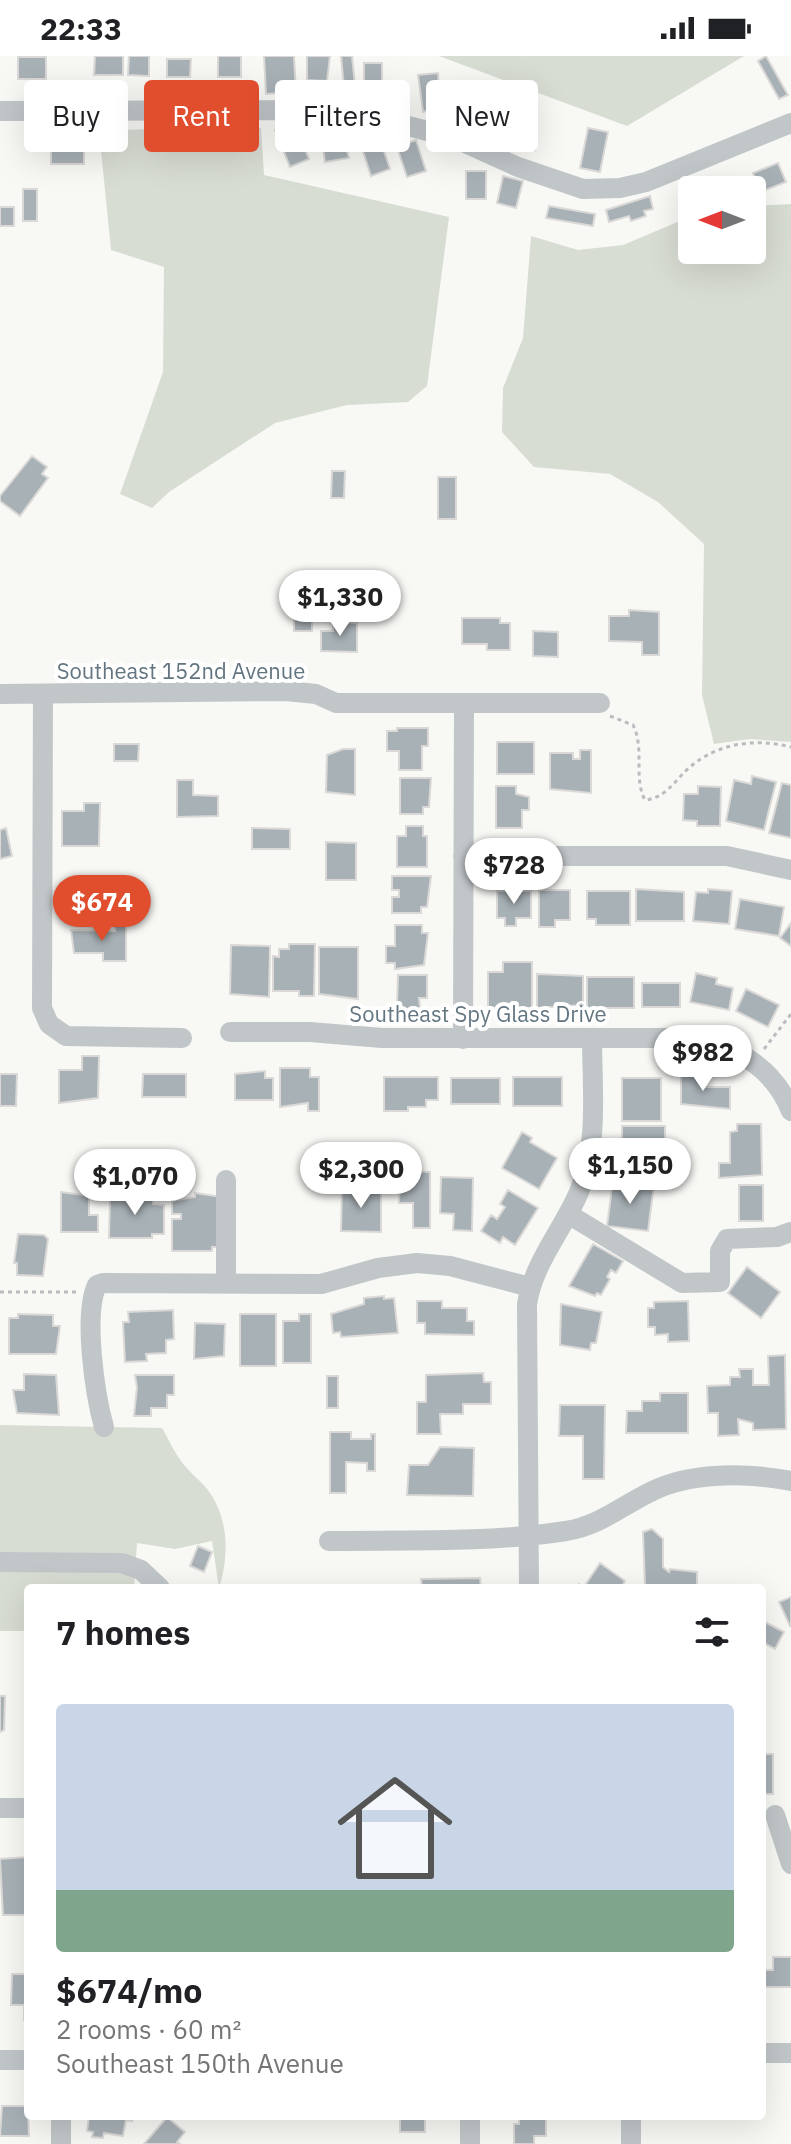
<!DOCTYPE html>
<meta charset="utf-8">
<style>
body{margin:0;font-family:"IBM Plex Sans",sans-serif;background:#f2f2f2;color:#202124;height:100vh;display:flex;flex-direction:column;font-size:30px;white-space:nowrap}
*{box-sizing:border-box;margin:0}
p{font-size:26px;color:#757577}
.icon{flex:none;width:44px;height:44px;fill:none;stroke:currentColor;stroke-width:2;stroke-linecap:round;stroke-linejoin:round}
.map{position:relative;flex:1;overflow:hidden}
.details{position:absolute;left:24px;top:1528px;width:742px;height:536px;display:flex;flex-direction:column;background:#fff;border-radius:8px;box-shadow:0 8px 32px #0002}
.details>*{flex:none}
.guide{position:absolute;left:24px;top:24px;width:744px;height:72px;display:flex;gap:16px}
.needle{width:52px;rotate:270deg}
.tools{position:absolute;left:678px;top:120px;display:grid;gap:16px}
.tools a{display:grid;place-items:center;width:88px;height:88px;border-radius:8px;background:#fff;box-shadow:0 8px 32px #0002;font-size:40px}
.price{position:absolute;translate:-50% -68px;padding:0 18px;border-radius:28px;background:#fff;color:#222;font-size:26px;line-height:52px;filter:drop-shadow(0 2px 4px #0008)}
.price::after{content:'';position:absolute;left:50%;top:48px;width:24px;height:18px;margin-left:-12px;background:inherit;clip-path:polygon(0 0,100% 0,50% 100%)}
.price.current{background:#e04e2d;color:#fff}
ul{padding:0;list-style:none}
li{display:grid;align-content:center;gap:16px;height:424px;padding:0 32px}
li span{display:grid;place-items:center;height:248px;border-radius:8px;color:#555}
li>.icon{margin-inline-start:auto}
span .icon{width:144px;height:144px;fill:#fffc;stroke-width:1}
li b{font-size:34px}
h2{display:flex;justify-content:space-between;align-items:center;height:96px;padding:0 32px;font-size:34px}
.chip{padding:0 28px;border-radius:8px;background:#fff;box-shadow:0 8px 32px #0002;font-size:28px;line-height:72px}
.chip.current{background:#e04e2d;color:#fff}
.status{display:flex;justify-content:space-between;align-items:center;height:56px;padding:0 40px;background:#fff;direction:ltr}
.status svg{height:22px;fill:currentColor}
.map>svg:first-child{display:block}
.green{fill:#d8ddd4}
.building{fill:#a8b1b6;stroke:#dad9d7;stroke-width:2}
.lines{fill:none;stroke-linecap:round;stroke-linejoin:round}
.path{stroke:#b9bdc0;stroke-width:3;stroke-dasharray:4 4;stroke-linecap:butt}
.minor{stroke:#c1c6c9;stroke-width:20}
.labels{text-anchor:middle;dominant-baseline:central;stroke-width:8;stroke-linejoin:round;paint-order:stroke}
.street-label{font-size:22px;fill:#637580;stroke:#fff}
</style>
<div class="status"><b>22:33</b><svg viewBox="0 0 49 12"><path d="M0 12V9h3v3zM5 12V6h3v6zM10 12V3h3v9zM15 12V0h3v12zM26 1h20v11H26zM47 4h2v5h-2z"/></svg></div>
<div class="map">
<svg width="791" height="2088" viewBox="0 0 791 2088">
<rect width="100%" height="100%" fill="#f8f8f5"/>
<path class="green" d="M 439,0 L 744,0 L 627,70 Z
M 261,72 L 264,119 L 449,161 L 427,330 L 408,346 L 347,349 L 275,367 L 169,436 L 152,452 L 120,438 L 163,316 L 164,211 L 111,194 L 99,74 Z
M 791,148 L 791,686 L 750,683 L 714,688 L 702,639 L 704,488 L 658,446 L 610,418 L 534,411 L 502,376 L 503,332 L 523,282 L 531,180 L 578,194 L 623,189 L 692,160 L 692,194 L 752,194 L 752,150 Z
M 0,1369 L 162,1372 C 169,1384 175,1398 184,1409 C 192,1419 203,1426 210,1437 C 229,1465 229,1501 219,1532 L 212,1485 L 175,1493 L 137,1487 L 134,1532 L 28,1532 L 28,1575 L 0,1575 Z"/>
<path class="building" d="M 95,0 L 123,0 L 123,19 L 94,19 Z
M 129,0 L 149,0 L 149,20 L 128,19 Z
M 218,0 L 241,0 L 241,21 L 218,21 Z
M 264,0 L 294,0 L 296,36 L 266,38 Z
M 307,0 L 330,0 L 327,25 L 307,24 Z
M 341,0 L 352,0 L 355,30 L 344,31 Z
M 766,0 L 788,39 L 779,43 L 758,5 Z
M 18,1 L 46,1 L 46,23 L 18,23 Z
M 167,3 L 191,3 L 190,21 L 167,21 Z
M 364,7 L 382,7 L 382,30 L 364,30 Z
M 438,17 L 439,30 L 445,29 L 448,48 L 423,56 L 418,19 Z
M 522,45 L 533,46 L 530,81 L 536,82 L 535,94 L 518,93 Z
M 338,63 L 349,102 L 325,106 L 319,67 Z
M 294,66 L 301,83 L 308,80 L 311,90 L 305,93 L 309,103 L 290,111 L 275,74 Z
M 588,72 L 608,76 L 600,116 L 580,112 Z
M 389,77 L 394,90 L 384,95 L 390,113 L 371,120 L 359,83 Z
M 416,84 L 426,115 L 407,121 L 397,91 Z
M 51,88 L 84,88 L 84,108 L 51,108 Z
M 778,107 L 786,126 L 760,136 L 753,117 Z
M 466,115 L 486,115 L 486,143 L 466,143 Z
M 503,120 L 523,125 L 516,152 L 497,147 Z
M 23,133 L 37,133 L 37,165 L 23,165 Z
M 650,140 L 653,153 L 644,155 L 646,160 L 631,165 L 629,160 L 609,166 L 606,154 Z
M 549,150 L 595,158 L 593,170 L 546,162 Z
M 0,151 L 14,151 L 14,170 L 0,170 Z
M 32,400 L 47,411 L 42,418 L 48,422 L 20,460 L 0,445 L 0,440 Z
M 332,415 L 345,415 L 344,442 L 331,442 Z
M 438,421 L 456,421 L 456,463 L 438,463 Z
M 294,551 L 312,551 L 312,575 L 294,575 Z
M 629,554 L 659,556 L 659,599 L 642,599 L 642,586 L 609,585 L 609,560 L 629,560 Z
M 462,562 L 500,562 L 500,567 L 510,567 L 510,594 L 487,594 L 487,588 L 462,588 Z
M 333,566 L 357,567 L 357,596 L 321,595 L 321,575 L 333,575 Z
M 533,575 L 558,576 L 558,601 L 533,600 Z
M 397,672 L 428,672 L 428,690 L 422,690 L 422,714 L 399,714 L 399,695 L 387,695 L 387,675 L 397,675 Z
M 497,686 L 534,686 L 534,718 L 497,718 Z
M 114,688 L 139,688 L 138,705 L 114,705 Z
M 343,693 L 355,693 L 355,739 L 326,736 L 327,699 Z
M 580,694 L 591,694 L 591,737 L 550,733 L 550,697 L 573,697 L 573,703 L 580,703 Z
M 752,720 L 776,726 L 764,774 L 726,765 L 734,724 L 751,728 Z
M 400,722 L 431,722 L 429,751 L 423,751 L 423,758 L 400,758 Z
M 177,724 L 193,724 L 193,739 L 218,740 L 218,760 L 177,761 Z
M 782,727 L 791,729 L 791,782 L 769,777 Z
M 496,730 L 516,730 L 516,738 L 529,741 L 529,754 L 522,754 L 522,772 L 496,772 Z
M 698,730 L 721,731 L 720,770 L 697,770 L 697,765 L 683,764 L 684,738 L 698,738 Z
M 84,747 L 100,747 L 99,790 L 62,790 L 62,755 L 84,755 Z
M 406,770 L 423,770 L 423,780 L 427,780 L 427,811 L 397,811 L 397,780 L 406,780 Z
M 6,772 L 12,800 L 0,803 L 0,774 Z
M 252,772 L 290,773 L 290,793 L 252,793 Z
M 326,786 L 356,787 L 356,824 L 326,824 Z
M 392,820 L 431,820 L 427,851 L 421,851 L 421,857 L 392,857 L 392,841 L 399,841 L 399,834 L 392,834 Z
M 636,833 L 684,836 L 684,865 L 636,865 Z
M 708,833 L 732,835 L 729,868 L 693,865 L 696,836 L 708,837 Z
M 539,834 L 570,834 L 570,864 L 555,864 L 555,871 L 539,871 Z
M 497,835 L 531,835 L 531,862 L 516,862 L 516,870 L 505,870 L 505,862 L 497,862 Z
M 587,835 L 630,835 L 630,869 L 596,869 L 596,863 L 587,863 Z
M 740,843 L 784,851 L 779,880 L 735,873 Z
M 791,867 L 791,890 L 780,882 Z
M 115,869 L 126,869 L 126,905 L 103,905 L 103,897 L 74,897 L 71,874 L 115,875 Z
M 395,869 L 422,869 L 422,877 L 428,877 L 424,909 L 395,913 L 395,907 L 386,907 L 386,890 L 395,890 Z
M 289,888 L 315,888 L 314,940 L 299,940 L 299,935 L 273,935 L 273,900 L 279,901 L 279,893 L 289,893 Z
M 231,889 L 270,890 L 269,941 L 230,938 Z
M 319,891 L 358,891 L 358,943 L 319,938 Z
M 503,906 L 532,906 L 532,952 L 488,952 L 488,916 L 503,916 Z
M 696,917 L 717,922 L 716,928 L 733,932 L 729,954 L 690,946 Z
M 537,918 L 583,920 L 583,949 L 537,952 Z
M 398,919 L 427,919 L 427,942 L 419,942 L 421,960 L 391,960 L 391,948 L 397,948 Z
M 587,921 L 634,921 L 634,952 L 587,952 Z
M 642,927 L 680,927 L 680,951 L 642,951 Z
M 746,933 L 779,949 L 768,971 L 736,955 Z
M 82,1000 L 99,1000 L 98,1042 L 59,1047 L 59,1014 L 82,1014 Z
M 280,1012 L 310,1012 L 310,1021 L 319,1021 L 319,1055 L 308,1055 L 308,1047 L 280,1051 Z
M 265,1015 L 265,1022 L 273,1022 L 273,1044 L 235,1044 L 235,1018 Z
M 0,1018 L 17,1018 L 16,1050 L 0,1050 Z
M 143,1018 L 186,1018 L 186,1041 L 142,1041 Z
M 681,1019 L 704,1019 L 704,1031 L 730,1031 L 730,1053 L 681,1048 Z
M 384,1021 L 438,1021 L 438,1044 L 426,1044 L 426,1051 L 408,1051 L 408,1055 L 384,1055 Z
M 513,1021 L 562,1021 L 562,1050 L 513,1050 Z
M 451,1022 L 500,1022 L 500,1048 L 451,1048 Z
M 622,1022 L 661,1022 L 661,1065 L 622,1065 Z
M 737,1068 L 761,1068 L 762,1119 L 719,1122 L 719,1107 L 730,1107 L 730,1076 L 737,1075 Z
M 622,1070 L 665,1070 L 665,1100 L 622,1105 Z
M 522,1076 L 532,1082 L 530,1086 L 557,1102 L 539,1133 L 502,1112 Z
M 400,1115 L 430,1116 L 430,1172 L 413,1172 L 413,1147 L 399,1147 Z
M 441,1121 L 473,1122 L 472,1175 L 453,1174 L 454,1158 L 440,1157 Z
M 613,1124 L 654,1129 L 648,1175 L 607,1170 Z
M 739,1129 L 763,1129 L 763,1165 L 739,1165 Z
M 342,1132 L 381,1132 L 381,1176 L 341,1175 Z
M 508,1134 L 538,1152 L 515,1189 L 503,1181 L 500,1187 L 481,1175 L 491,1159 L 497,1163 L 505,1151 L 500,1148 Z
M 61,1136 L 89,1140 L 89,1159 L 98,1159 L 98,1176 L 61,1176 Z
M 195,1137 L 222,1141 L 222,1191 L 212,1191 L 212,1195 L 172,1195 L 172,1163 L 181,1163 L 181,1158 L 172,1158 L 172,1145 L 195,1141 Z
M 110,1140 L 153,1140 L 153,1148 L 164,1149 L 164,1178 L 152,1178 L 152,1182 L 109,1182 Z
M 18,1178 L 44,1179 L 48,1183 L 43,1220 L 17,1219 L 17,1207 L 14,1207 Z
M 593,1188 L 623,1205 L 616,1217 L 611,1214 L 607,1221 L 610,1223 L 601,1239 L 597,1237 L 595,1240 L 569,1230 Z
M 747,1211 L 780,1236 L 761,1262 L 728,1237 Z
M 384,1240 L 384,1243 L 394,1242 L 398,1277 L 341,1281 L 340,1276 L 333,1277 L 331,1258 L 364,1248 L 364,1242 Z
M 417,1245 L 442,1245 L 442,1252 L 467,1252 L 467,1265 L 474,1265 L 474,1279 L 425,1278 L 425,1267 L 417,1267 Z
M 688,1245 L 689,1285 L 668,1286 L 668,1278 L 655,1279 L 655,1271 L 648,1271 L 648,1252 L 654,1252 L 654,1246 Z
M 561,1248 L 602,1256 L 596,1287 L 591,1287 L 590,1294 L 560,1289 Z
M 173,1254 L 174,1283 L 166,1284 L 166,1297 L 146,1298 L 147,1305 L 125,1306 L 123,1266 L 129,1266 L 128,1256 Z
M 18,1258 L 53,1259 L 53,1270 L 60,1270 L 56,1298 L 9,1298 L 9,1262 L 18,1262 Z
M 240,1258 L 276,1258 L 276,1310 L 240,1310 Z
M 299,1258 L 311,1258 L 311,1307 L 283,1307 L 283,1265 L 299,1265 Z
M 195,1267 L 225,1268 L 224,1300 L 194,1303 Z
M 785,1299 L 786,1373 L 753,1374 L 753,1367 L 738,1363 L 739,1379 L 718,1380 L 718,1357 L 708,1357 L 707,1330 L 730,1329 L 730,1321 L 740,1321 L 739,1313 L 753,1313 L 753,1329 L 769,1329 L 768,1300 Z
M 483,1317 L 484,1326 L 491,1326 L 491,1348 L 463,1348 L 463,1358 L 440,1358 L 441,1378 L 417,1378 L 417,1346 L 426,1346 L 426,1319 Z
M 24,1318 L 56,1319 L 59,1359 L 17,1357 L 13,1334 L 24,1334 Z
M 135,1319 L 174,1319 L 174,1339 L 167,1339 L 167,1352 L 151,1352 L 151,1360 L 134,1360 L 137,1331 Z
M 327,1320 L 338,1320 L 338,1352 L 327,1352 Z
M 660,1337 L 688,1337 L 688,1377 L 626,1377 L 627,1355 L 642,1355 L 642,1345 L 660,1345 Z
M 560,1349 L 605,1349 L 604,1423 L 583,1423 L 583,1380 L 559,1380 Z
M 330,1376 L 351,1376 L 351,1383 L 371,1383 L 371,1378 L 375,1378 L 375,1415 L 367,1415 L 367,1407 L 346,1406 L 346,1437 L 330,1437 Z
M 440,1391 L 474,1392 L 473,1440 L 407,1439 L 409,1409 L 428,1409 Z
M 652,1473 L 663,1483 L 663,1511 L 669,1516 L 670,1513 L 697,1516 L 697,1532 L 645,1530 L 643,1476 Z
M 198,1490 L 212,1496 L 204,1516 L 190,1510 Z
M 600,1507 L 625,1525 L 621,1532 L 576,1532 L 579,1528 L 584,1531 Z
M 480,1522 L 481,1532 L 422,1532 L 421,1523 Z
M 791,1541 L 791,1570 L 790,1570 L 779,1546 Z
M 765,1566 L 784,1576 L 775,1593 L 762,1586 Z
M 0,1640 L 5,1640 L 4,1674 L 0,1676 Z
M 762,1698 L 773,1698 L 773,1738 L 762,1738 Z
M 27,1801 L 28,1859 L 3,1859 L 0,1803 Z
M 773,1901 L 791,1901 L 791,1931 L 762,1931 L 762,1914 L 773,1914 Z
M 12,1918 L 28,1918 L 28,1964 L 24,1964 L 24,1949 L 11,1949 Z
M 2,2050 L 28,2050 L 29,2080 L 0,2080 Z
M 89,2060 L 133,2060 L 132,2065 L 126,2064 L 123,2080 L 104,2077 L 103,2082 L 92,2081 L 93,2076 L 87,2075 Z
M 400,2060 L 425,2060 L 425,2076 L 400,2076 Z
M 519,2060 L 546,2060 L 546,2080 L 534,2080 L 534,2088 L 514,2088 L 514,2068 L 519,2068 Z
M 167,2061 L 185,2076 L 177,2086 L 180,2088 L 144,2088 Z"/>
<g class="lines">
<path class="path" d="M 610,660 L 633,669 C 645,693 633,722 645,744 C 666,742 675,724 690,711 C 718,687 755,682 791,691
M 764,993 L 791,958
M 0,1236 L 78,1236"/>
<path class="minor" d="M 0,55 L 347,54 L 454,82 L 518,111 L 583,133 L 620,132 L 646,126 L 791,67
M 0,638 L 286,635 L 316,638 L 336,647 L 600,647
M 43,638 L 42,952 L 49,968 L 66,980 L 182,982
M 463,800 L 727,800 L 791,814
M 230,976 L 310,976 L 382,982 L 694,982 C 737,991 774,1012 791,1055
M 463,983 L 464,647
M 568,1158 L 682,1227 L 720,1226 L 720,1195 L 727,1183 L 777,1181 L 791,1176
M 226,1228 L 226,1124
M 104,1371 C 95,1339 83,1259 97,1229 L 103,1227 L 321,1228 L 378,1212 L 417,1207 L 450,1210 L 530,1231
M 329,1485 C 408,1484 489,1487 566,1475 C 603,1469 626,1446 659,1432 C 697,1416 751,1417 791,1425
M 0,1506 L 122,1507 L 141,1514 L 160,1532
M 529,1532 L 527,1248 C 534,1205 563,1174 579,1136 C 599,1089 592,1031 592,982
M 0,1752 L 28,1752
M 775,1759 L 791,1808
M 762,1997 L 791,1997
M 0,2004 L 28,2004
M 61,2060 L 61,2088
M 470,2060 L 470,2088
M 631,2060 L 631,2088"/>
</g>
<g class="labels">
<g class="street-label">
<text x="181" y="614">Southeast 152nd Avenue</text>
<text x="478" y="957">Southeast Spy Glass Drive</text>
</g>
</g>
</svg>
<div class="tools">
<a><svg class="needle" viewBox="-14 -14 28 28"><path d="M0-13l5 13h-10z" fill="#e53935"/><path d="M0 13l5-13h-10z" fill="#757577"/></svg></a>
</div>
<b class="price" style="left:340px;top:582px">$1,330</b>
<b class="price" style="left:514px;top:850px">$728</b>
<b class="price current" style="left:102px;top:887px">$674</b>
<b class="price" style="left:703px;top:1037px">$982</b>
<b class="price" style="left:630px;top:1150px">$1,150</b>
<b class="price" style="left:361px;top:1154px">$2,300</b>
<b class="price" style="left:135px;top:1161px">$1,070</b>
<div class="guide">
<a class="chip">Buy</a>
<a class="chip current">Rent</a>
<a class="chip">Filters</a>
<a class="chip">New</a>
</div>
<section class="details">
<h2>7 homes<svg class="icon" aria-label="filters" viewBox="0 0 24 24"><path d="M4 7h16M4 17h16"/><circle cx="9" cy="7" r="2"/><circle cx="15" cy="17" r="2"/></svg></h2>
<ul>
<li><span style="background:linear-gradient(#c9d6e8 75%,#7fa58c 0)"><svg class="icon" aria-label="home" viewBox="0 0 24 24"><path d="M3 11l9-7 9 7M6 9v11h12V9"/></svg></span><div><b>$674/mo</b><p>2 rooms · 60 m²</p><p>Southeast 150th Avenue</p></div></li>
</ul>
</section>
</div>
